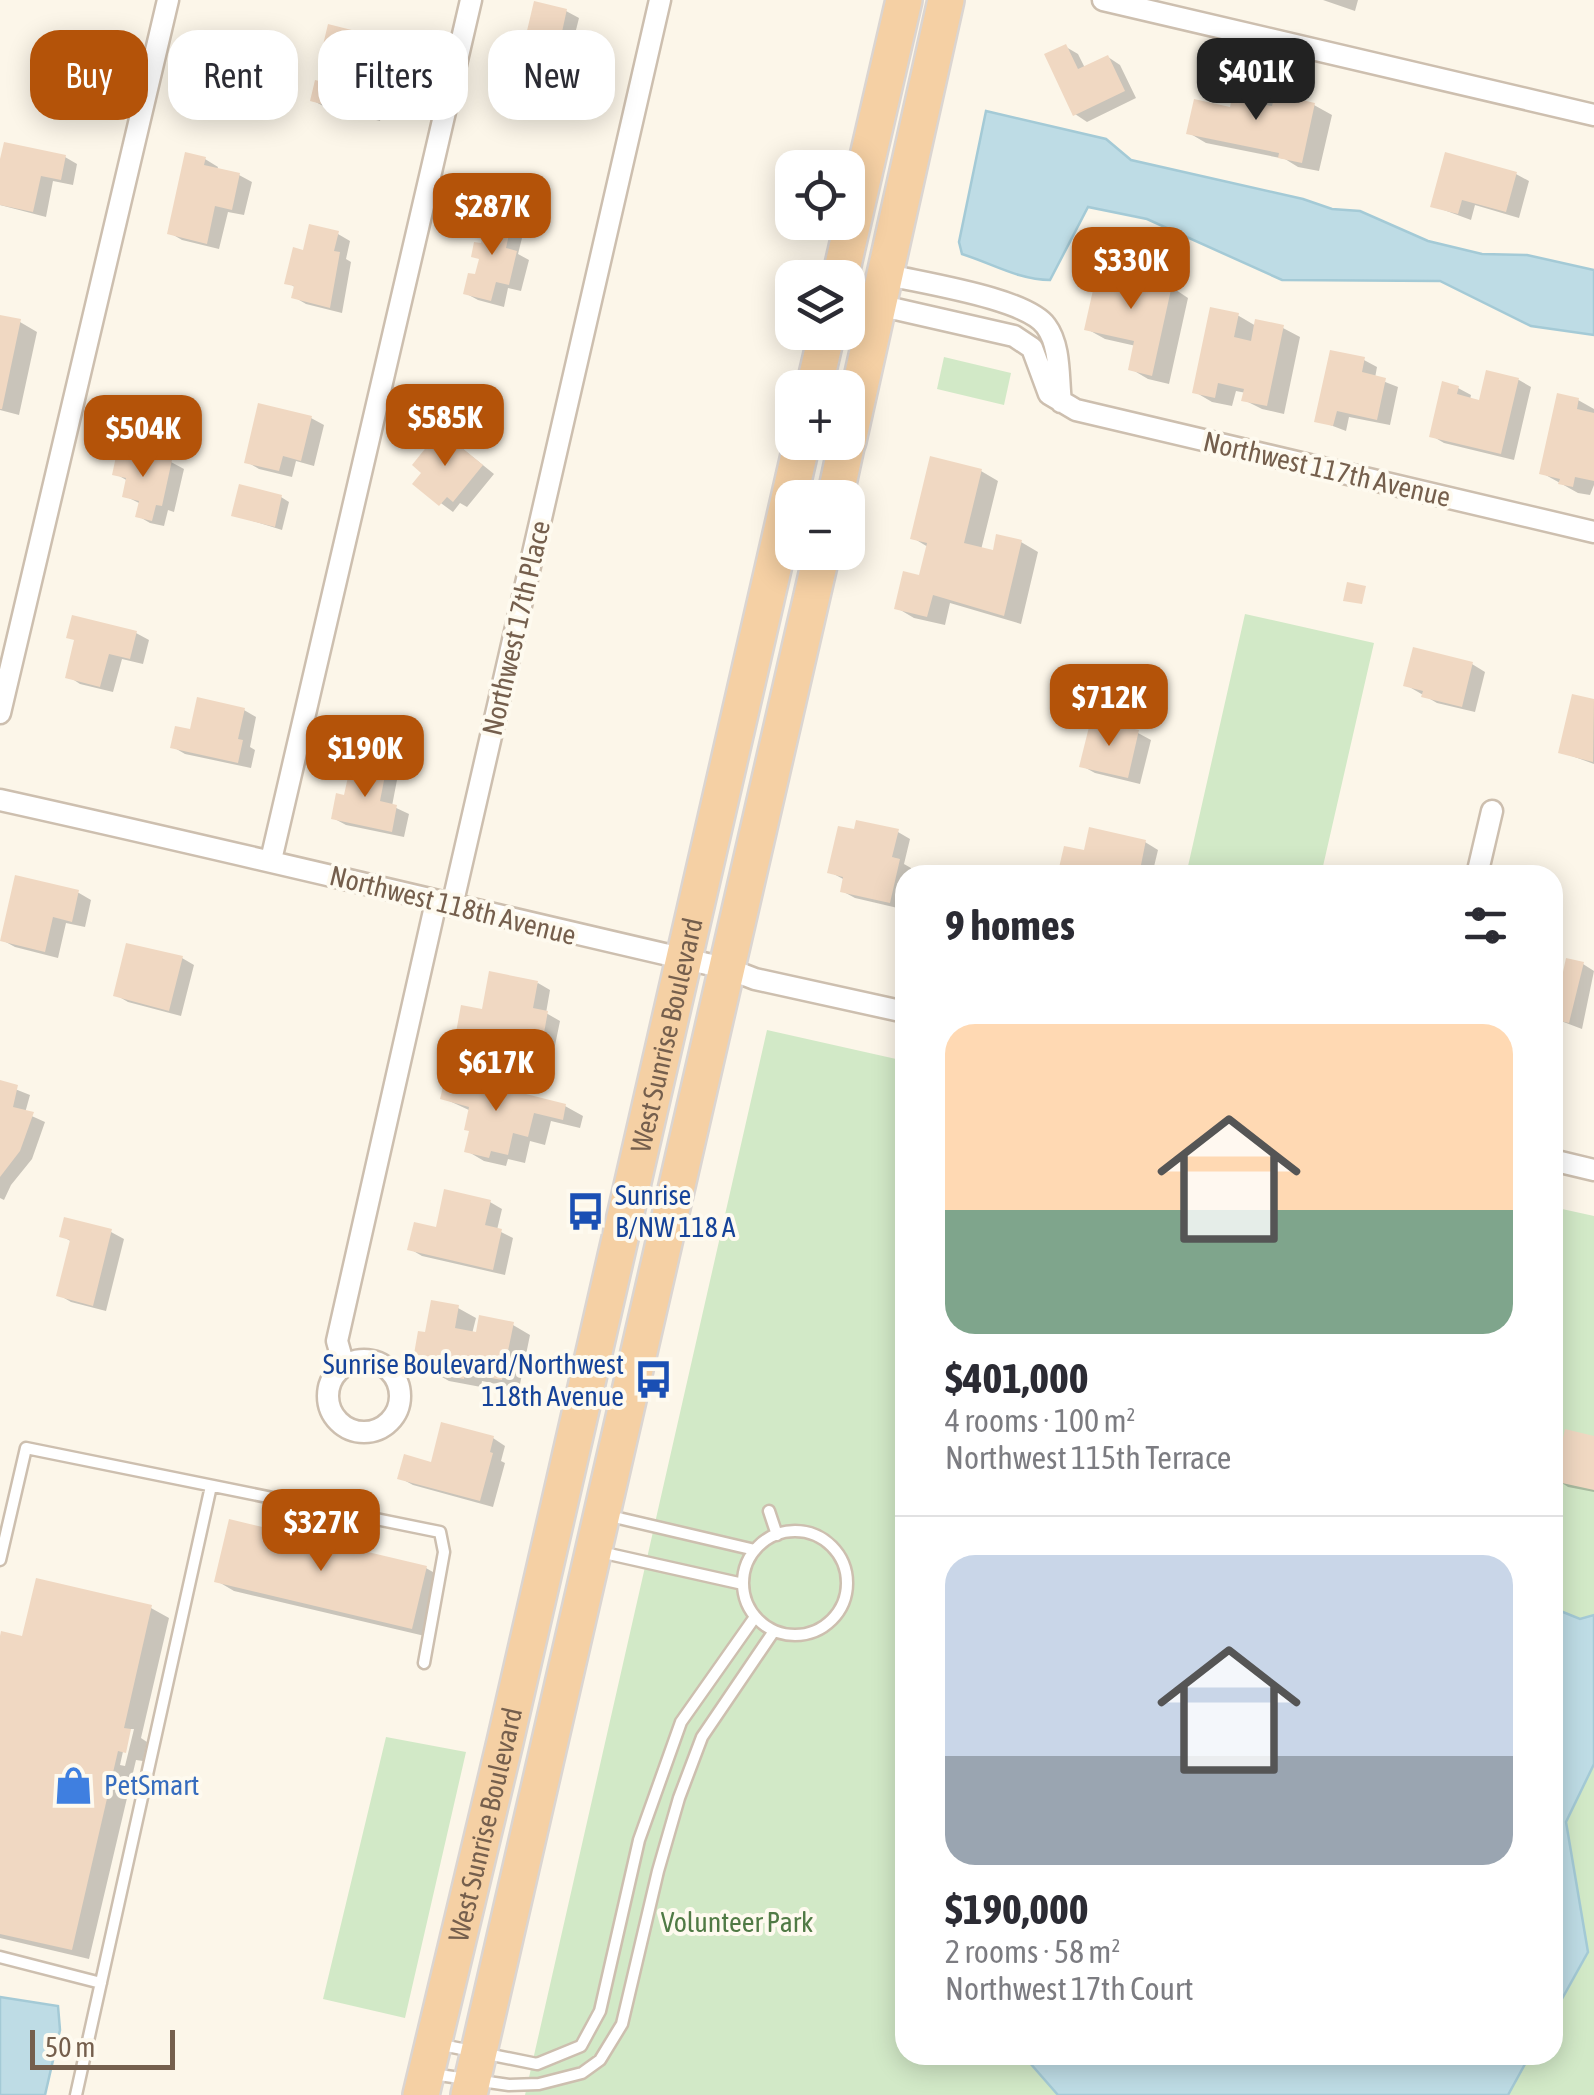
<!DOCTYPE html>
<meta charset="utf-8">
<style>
body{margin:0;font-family:"Asap Condensed",sans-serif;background:#f7f7f7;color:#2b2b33;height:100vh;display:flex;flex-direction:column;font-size:38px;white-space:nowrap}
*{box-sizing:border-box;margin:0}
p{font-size:32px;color:#7c7c81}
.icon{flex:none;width:55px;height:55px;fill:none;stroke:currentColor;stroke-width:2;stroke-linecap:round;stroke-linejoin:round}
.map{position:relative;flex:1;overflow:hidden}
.details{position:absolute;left:895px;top:865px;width:668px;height:1200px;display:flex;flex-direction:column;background:#fff;border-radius:30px;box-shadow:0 5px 25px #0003}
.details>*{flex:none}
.guide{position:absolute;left:30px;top:30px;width:715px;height:90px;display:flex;gap:20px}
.buttons{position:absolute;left:775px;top:150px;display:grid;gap:20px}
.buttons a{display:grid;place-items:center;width:90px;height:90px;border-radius:20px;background:#fff;box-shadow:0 5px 25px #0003;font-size:50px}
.scale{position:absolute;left:30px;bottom:25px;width:145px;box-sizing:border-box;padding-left:10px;border:5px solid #755f4d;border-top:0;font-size:28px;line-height:35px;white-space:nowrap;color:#755f4d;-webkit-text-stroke:8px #fefaef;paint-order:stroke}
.price{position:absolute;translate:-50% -85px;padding:0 22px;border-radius:20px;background:#b45309;color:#fff;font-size:32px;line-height:65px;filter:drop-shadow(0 2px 5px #0008)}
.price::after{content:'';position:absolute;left:50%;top:60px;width:30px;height:22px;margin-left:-15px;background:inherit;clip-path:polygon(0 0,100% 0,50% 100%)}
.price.current{background:#222;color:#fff}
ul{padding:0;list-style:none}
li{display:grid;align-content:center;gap:20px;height:530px;padding:0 50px}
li+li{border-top:2px solid #e1e1e2}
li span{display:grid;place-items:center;height:310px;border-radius:30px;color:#555}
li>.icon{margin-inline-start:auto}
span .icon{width:180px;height:180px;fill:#fffc;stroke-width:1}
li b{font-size:42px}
h2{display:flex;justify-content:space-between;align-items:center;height:120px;padding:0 50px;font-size:42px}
.chip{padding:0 35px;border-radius:30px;background:#fff;box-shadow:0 5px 25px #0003;font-size:35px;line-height:90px}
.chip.current{background:#b45309;color:#fff}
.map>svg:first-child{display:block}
.green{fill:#d2e9c7}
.water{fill:#bedce5;stroke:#a4cad6;stroke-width:2.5}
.shadow{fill:#0003;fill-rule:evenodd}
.building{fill:#f0d8c2}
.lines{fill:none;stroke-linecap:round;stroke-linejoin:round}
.service-casing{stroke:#cdbfaf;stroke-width:15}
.minor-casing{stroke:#cdbfaf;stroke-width:25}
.trunk-casing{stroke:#dbd5d1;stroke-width:40}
.service{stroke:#fff;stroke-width:10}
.minor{stroke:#fff;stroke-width:20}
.trunk{stroke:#f5d0a4;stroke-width:35}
.labels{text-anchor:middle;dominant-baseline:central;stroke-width:8;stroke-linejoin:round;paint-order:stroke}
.street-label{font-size:28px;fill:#755f4d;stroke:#fefaef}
.transit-label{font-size:28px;fill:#164399;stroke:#fefaef;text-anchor:start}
.shop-label{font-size:28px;fill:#366cbe;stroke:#fefaef;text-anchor:start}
.park-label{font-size:28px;fill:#507a45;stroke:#fefaef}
</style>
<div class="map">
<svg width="1594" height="2095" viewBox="0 0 1594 2095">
<rect width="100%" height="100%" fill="#fcf6e9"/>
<path class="green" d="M 944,357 L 1011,373 L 1004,405 L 937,389 Z
M 1245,614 L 1374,643 L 1321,875 L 1186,875 Z
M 767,1030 L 905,1061 L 905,2055 L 1552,2055 L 1553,1207 L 1594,1216 L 1594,2095 L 525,2095 Z
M 386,1737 L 466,1752 L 405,2018 L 323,1999 Z"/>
<path class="water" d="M 986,111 L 1106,139 L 1131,160 L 1303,199 L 1332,209 L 1360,211 L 1428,241 L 1482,254 L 1527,255 L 1594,270 L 1594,335 L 1531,326 L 1440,281 L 1282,280 L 1147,219 L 1088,207 L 1050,280 C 1019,280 991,263 962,254 L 959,242 Z
M 1553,1608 L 1580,1619 L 1594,1615 L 1594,1764 L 1566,1822 L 1588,1952 L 1553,2015 Z
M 0,1997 L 58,2006 L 60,2030 L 45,2095 L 0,2095 Z
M 1023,2055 L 1530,2055 L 1508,2095 L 1058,2095 Z"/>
<path class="shadow" d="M 1323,0 L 1358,0 L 1355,11 Z
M 566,11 L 579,18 L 572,46 L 588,54 L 585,65 L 568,61 L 563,82 L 533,75 L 521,68 Z
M 386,42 L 399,49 L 380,121 L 325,107 L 312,100 L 334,87 L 343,52 L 326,44 Z
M 1066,47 L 1078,54 L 1085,68 L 1108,57 L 1120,65 L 1136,98 L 1087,122 L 1075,114 Z
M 1261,93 L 1276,102 L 1314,105 L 1332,115 L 1319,171 L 1298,167 L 1285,159 L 1206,143 L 1189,133 Z
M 65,157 L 77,164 L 73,185 L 53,181 L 46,217 L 0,205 L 0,171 Z
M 205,159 L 218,167 L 217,170 L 239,175 L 252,182 L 244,215 L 228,212 L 219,249 L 182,240 L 170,233 Z
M 1516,174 L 1529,181 L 1519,218 L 1475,205 L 1471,220 L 1433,206 Z
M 512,218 L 525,226 L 518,254 L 529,260 L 521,291 L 508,288 L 504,307 L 478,300 L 465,293 L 477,277 L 483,246 Z
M 338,234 L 350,241 L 346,259 L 351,262 L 342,313 L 306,304 L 294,297 L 296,288 L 287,282 L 305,253 Z
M 1161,271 L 1178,281 L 1176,290 L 1188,298 L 1169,384 L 1148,379 L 1131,369 L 1136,346 L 1105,339 L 1087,329 L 1140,280 Z
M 1212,310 L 1239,316 L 1256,326 L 1283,328 L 1300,337 L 1284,414 L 1262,409 L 1244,400 L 1246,393 L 1236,391 L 1232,406 L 1212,402 L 1195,392 Z
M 0,317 L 20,322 L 37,332 L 19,415 L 0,410 Z
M 1364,360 L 1377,367 L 1375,378 L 1398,387 L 1390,425 L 1349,417 L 1346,431 L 1317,420 Z
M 1488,373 L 1519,380 L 1531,387 L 1514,460 L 1444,443 L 1432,436 L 1458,388 L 1471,395 L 1470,400 L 1481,403 Z
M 1578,400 L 1594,409 L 1594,485 L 1590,495 L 1578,493 L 1542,473 Z
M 311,418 L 324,425 L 314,466 L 296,461 L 292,477 L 259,469 L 247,462 Z
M 453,441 L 494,474 L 467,507 L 460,503 L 453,512 L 415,484 Z
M 171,462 L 184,469 L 174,512 L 168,510 L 164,526 L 150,523 L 138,516 L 141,504 L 125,496 L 128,481 L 114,473 Z
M 981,471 L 998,481 L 981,550 L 994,553 L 1021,542 L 1038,552 L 1021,624 L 950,603 L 945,625 L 914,618 L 897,608 L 921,578 L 928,547 L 913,538 Z
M 281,497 L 289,502 L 282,530 L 234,515 Z
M 74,618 L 136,633 L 149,640 L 143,664 L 122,659 L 113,692 L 80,684 L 68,676 L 76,641 Z
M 1472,664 L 1485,672 L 1475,712 L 1437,703 L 1406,685 Z
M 1574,697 L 1594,701 L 1594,764 L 1561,752 Z
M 244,710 L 256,717 L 250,747 L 255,750 L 251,768 L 185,754 L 173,747 L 192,732 Z
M 1138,733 L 1151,740 L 1140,784 L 1095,773 L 1082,766 Z
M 385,773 L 397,780 L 392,806 L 409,814 L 404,837 L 346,825 L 333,818 L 346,798 Z
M 898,832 L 910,839 L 904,864 L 911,868 L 910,875 L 905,875 L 902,909 L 855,898 L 842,891 L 845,880 L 830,872 Z
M 1145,842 L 1158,850 L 1152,875 L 1068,875 L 1061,871 L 1086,853 Z
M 17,878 L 79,893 L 91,900 L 85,927 L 66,923 L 58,958 L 15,947 L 2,940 Z
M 1552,944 L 1561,949 L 1556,973 L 1565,975 L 1583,964 L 1594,971 L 1582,1029 L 1553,1018 Z
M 182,958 L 194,965 L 181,1016 L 128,1002 L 116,995 Z
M 538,983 L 550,990 L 546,1013 L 560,1021 L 552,1060 L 470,1044 L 457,1037 Z
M 0,1083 L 30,1095 L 25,1113 L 45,1122 L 32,1159 L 11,1185 L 4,1200 L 0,1198 Z
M 443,1098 L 565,1106 L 583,1116 L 580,1128 L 551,1121 L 545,1145 L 530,1141 L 525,1163 L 508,1159 L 506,1166 L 484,1161 L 467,1151 L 472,1131 L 471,1111 Z
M 490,1202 L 502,1209 L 497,1230 L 513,1238 L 505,1275 L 422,1256 L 410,1249 Z
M 66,1220 L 111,1232 L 124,1239 L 106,1311 L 71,1302 L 59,1295 L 72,1242 L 62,1236 Z
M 458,1308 L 476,1318 L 472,1334 L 513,1325 L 530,1335 L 519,1389 L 482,1381 L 481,1387 L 449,1381 L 431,1371 L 433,1362 L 417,1353 L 426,1335 Z
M 493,1438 L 505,1446 L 501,1461 L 505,1463 L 493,1507 L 413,1485 L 400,1478 Z
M 1594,1438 L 1594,1492 L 1568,1487 L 1556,1479 Z
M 426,1568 L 443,1578 L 429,1637 L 234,1591 L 217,1581 Z
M 37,1581 L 151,1608 L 169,1618 L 141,1738 L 147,1742 L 143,1761 L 136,1760 L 89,1959 L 0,1938 L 0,1647 L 24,1639 ZM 128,1729 L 134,1729 L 125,1766 L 120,1765 Z"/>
<path class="building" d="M 534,1 L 567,9 L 560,41 L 576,44 L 572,60 L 556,56 L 551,77 L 518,69 Z
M 328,24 L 387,39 L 368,116 L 310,101 L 315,80 L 332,84 L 341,49 L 323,45 Z
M 1066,44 L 1078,69 L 1108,55 L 1125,91 L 1073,116 L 1044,54 Z
M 1235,85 L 1261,91 L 1259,104 L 1272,106 L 1275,94 L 1315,103 L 1302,163 L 1278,158 L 1279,153 L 1186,134 L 1194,99 L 1230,107 Z
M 4,142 L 66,155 L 61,180 L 41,176 L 33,212 L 0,205 L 0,159 Z
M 185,152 L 206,157 L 204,165 L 240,173 L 232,210 L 215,206 L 207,244 L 167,234 Z
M 1445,152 L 1517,172 L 1506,212 L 1462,200 L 1458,214 L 1430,207 Z
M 489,210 L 513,216 L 506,248 L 517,251 L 509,285 L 496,282 L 491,301 L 463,294 L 468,273 L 475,274 L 479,259 L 471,257 L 474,242 L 481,243 Z
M 309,224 L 339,231 L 334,251 L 340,252 L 330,308 L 291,298 L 294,286 L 284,284 L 293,247 L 303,250 Z
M 1141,264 L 1162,269 L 1159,282 L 1172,285 L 1152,376 L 1128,370 L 1134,341 L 1084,330 L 1098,268 L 1138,277 Z
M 1210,307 L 1239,313 L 1234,337 L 1251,341 L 1255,319 L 1284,325 L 1267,406 L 1241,401 L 1244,389 L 1218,383 L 1215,398 L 1192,393 Z
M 0,315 L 21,319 L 2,409 L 0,409 Z
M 1330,350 L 1365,357 L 1362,372 L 1386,378 L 1377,420 L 1337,411 L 1333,426 L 1314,422 Z
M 1486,370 L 1519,378 L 1501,454 L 1429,437 L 1442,381 L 1459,386 L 1457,394 L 1479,400 Z
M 1557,393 L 1579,398 L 1577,409 L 1594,413 L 1594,481 L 1575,477 L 1573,487 L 1558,484 L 1560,479 L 1539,474 Z
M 258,403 L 312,416 L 301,461 L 283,456 L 279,471 L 244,463 Z
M 440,430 L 483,465 L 453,502 L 447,497 L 439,506 L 412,484 L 421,473 L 412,465 Z
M 118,447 L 172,460 L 162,506 L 156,505 L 152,521 L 135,517 L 139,501 L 122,497 L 126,478 L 112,475 Z
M 930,456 L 982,469 L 964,543 L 993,550 L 996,534 L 1022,540 L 1004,616 L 933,595 L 927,617 L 894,609 L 903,571 L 919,575 L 927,543 L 910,539 Z
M 239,484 L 282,495 L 275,527 L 231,516 Z
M 1347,582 L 1366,586 L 1362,604 L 1343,601 Z
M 72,615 L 137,631 L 130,659 L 109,654 L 100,687 L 65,678 L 74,640 L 66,638 Z
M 1413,647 L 1473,662 L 1462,707 L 1421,697 L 1423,691 L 1403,686 Z
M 1572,694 L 1594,699 L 1593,762 L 1558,753 Z
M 197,697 L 245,708 L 238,739 L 243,740 L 238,763 L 170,748 L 175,726 L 190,729 Z
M 1091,719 L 1139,730 L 1128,778 L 1079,767 Z
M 351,763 L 386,770 L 380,801 L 397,805 L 392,832 L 331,819 L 336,793 L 344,795 Z
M 856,820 L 899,829 L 892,857 L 900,859 L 890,903 L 840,892 L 843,877 L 827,873 L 838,826 L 854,829 Z
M 1089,827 L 1146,840 L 1139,875 L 1058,872 L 1064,846 L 1084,850 Z
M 15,875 L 79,890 L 72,922 L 53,917 L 45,952 L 0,941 Z
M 126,943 L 183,956 L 169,1011 L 113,996 Z
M 1566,958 L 1584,962 L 1569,1023 L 1552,1019 L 1552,970 L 1563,972 Z
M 489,971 L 538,981 L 533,1008 L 548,1011 L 540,1055 L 455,1038 L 461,1005 L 482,1009 Z
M 446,1074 L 566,1104 L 563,1120 L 534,1113 L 528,1137 L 513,1133 L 508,1155 L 491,1151 L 489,1158 L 464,1152 L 469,1131 L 464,1130 L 469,1107 L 440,1099 Z
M 0,1080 L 18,1085 L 13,1107 L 34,1112 L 20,1151 L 0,1177 Z
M 444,1189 L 491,1200 L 485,1225 L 502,1229 L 493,1270 L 407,1250 L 414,1222 L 436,1227 Z
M 64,1217 L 112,1229 L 93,1306 L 56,1296 L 70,1240 L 59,1237 Z
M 431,1300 L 459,1305 L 455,1328 L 476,1332 L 479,1315 L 514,1322 L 502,1380 L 465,1373 L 464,1379 L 429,1372 L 432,1358 L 414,1354 L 418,1331 L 425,1332 Z
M 441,1422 L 494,1436 L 490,1452 L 493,1453 L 480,1501 L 397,1479 L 404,1454 L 431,1462 Z
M 1565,1429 L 1594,1436 L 1594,1490 L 1553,1481 Z
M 229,1519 L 427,1566 L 412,1629 L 214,1582 Z
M 36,1578 L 152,1605 L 124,1728 L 131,1729 L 126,1753 L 118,1751 L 72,1950 L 0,1934 L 0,1636 L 1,1631 L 22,1636 Z"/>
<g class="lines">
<defs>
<path id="service" d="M 769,1511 L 777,1535
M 610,1516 L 755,1550
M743 1583a52 52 0 1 1 104 0a52 52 0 1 1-104 0Z
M 600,1552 L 743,1584
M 0,1560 L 26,1448 L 440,1532 L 444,1552 L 424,1663
M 0,1957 L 101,1983
M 437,2044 L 537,2064 L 581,2046 L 600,2011 L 639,1840 L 681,1722 L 755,1617
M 432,2074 L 509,2085 L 539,2084 L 582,2073 L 600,2060 L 622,2024 L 658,1871 L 679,1798 L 702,1737 L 774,1631
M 76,2095 L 211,1486"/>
<path id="minor" d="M 1103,0 L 1594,115
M 884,274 C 921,283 1026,298 1046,326 C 1061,346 1058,379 1061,402
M 878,305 L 1014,336 L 1032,348 L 1049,394 L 1076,410 L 1594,532
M 0,713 L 168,0
M 0,800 C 244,854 486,913 729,969 L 755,979 L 905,1012
M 271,860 L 471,0
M 1477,875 L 1492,811
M 452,906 L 660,0
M 1552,1160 L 1594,1170
M328 1396a36 36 0 1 1 72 0a36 36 0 1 1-72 0Z
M 344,1366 L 337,1341 L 436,902"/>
<g id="trunk">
<path d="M 840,278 L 904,0"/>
<path d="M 814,388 L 827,332"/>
<path d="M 848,441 L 946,0"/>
<path d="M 835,498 L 847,442"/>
<path id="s1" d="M 421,2095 L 505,1742 L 802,442"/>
<path d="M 469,2095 L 822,552"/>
</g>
</defs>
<use href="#service" class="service-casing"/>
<use href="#minor" class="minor-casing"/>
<use href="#trunk" class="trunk-casing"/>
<use href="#service" class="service"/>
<use href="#minor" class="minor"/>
<use href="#trunk" class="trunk"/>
</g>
<defs>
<symbol id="bus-bare" viewBox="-9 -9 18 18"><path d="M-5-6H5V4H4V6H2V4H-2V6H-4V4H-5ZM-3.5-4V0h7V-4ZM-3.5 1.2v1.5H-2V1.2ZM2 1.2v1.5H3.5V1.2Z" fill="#1a4fb4" stroke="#fefaef" stroke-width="2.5" paint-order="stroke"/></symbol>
<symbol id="shop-bare" viewBox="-9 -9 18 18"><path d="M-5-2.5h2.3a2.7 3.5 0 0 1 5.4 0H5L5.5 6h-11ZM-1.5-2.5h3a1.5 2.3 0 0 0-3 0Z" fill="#3f7fe0" stroke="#fefaef" stroke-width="2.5" paint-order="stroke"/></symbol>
</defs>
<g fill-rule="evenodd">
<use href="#bus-bare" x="558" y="1184" width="55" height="55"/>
<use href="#bus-bare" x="626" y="1352" width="55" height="55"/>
<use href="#shop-bare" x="46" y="1758" width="55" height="55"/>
</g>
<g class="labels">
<g class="street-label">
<text transform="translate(1327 469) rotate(13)">Northwest 117th Avenue</text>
<text transform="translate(516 628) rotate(-77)">Northwest 17th Place</text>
<text transform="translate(453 905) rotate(14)">Northwest 118th Avenue</text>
<text stroke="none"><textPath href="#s1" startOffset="1088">West Sunrise Boulevard</textPath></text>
<text stroke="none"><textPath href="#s1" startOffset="278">West Sunrise Boulevard</textPath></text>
</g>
<g class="transit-label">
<text x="615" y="1195">Sunrise<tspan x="615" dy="32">B/NW 118 A</tspan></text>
<text x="624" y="1364" text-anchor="end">Sunrise Boulevard/Northwest<tspan x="624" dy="32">118th Avenue</tspan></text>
</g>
<g class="shop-label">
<text x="104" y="1785">PetSmart</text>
</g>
<g class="park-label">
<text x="737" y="1922">Volunteer Park</text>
</g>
</g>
</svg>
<div class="buttons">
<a><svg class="icon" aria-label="locate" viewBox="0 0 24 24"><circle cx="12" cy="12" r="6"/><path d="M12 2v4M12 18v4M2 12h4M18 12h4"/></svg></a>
<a><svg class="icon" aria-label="layers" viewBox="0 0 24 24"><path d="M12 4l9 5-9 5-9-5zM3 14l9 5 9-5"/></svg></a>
<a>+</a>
<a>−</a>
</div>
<div class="scale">50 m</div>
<b class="price current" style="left:1256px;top:123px">$401K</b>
<b class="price" style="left:492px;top:258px">$287K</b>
<b class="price" style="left:1131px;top:312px">$330K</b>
<b class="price" style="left:445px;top:469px">$585K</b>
<b class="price" style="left:143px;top:480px">$504K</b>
<b class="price" style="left:1109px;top:749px">$712K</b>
<b class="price" style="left:365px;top:800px">$190K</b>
<b class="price" style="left:496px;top:1114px">$617K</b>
<b class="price" style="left:321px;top:1574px">$327K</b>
<div class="guide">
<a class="chip current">Buy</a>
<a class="chip">Rent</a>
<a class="chip">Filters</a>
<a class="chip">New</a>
</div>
<section class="details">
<h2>9 homes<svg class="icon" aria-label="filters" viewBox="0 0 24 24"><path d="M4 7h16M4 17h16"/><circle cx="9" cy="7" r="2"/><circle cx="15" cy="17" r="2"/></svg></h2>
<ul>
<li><span style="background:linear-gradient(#ffd9b3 60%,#7fa58c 0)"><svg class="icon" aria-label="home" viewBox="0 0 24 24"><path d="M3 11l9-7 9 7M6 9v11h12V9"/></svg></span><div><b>$401,000</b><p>4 rooms · 100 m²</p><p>Northwest 115th Terrace</p></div></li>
<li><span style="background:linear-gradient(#c9d6e8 65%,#9aa5b1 0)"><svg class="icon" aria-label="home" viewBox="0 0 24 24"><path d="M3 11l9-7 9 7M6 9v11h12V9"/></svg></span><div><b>$190,000</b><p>2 rooms · 58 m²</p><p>Northwest 17th Court</p></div></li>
</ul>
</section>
</div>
